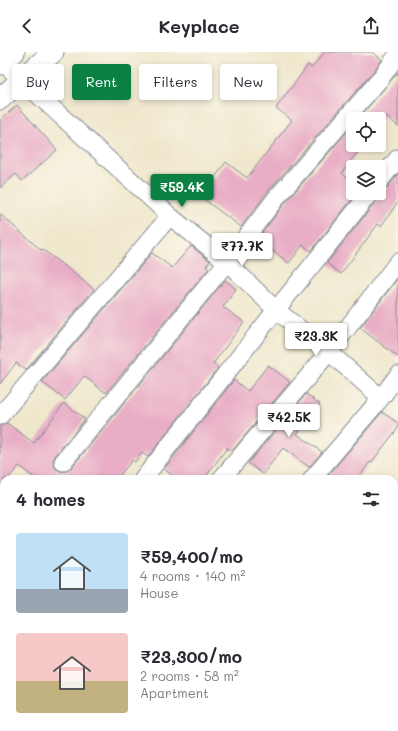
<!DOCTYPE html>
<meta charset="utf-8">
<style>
body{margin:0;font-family:Mali,sans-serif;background:#f2f2f3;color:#2b2b33;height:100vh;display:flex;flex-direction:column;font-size:15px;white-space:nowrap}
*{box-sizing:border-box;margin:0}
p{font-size:13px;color:#7c7c81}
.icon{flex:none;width:22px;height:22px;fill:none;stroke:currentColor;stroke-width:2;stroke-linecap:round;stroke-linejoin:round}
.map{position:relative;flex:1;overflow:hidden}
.panel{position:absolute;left:0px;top:423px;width:398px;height:256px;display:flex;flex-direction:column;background:#fff;border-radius:12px 12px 0 0;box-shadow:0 2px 6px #0003}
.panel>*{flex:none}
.top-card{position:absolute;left:12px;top:12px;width:374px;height:36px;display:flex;gap:8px}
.controls{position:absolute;left:346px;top:60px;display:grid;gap:8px}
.controls a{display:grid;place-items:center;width:40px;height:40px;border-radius:4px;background:#fff;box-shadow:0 2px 6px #0003;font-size:20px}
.price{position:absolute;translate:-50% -34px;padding:0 9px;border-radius:4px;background:#fff;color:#222;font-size:13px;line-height:26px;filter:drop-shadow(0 1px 2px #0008)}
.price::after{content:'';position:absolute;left:50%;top:24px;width:12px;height:9px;margin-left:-6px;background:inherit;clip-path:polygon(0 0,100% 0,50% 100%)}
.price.active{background:#0b8043;color:#fff}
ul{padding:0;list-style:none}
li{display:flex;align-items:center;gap:12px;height:100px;padding:0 16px}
li span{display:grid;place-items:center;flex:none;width:112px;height:80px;border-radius:4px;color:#555}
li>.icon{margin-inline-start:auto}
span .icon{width:48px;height:48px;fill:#fffc;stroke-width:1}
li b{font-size:17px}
h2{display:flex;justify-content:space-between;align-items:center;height:48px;padding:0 16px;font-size:17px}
.pill{padding:0 14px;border-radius:4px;background:#fff;box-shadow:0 2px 6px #0003;font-size:14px;line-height:36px}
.pill.active{background:#0b8043;color:#fff}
header{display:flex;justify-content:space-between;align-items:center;height:52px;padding:0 16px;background:#fff;font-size:18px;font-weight:700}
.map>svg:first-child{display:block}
.building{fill:#e9aec6}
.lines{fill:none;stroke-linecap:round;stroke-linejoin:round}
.minor-casing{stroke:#868c96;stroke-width:19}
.tertiary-casing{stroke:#868c96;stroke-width:23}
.secondary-casing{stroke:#868c96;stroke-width:24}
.minor{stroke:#fff;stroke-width:17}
.tertiary{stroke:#fff;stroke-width:21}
.secondary{stroke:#fff;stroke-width:22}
.rail-casing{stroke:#1b2f5e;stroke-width:4.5}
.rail{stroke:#fbf7ec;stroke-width:3;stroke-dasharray:9;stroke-linecap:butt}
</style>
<header><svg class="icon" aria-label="back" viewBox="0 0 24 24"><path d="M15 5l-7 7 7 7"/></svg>Keyplace<svg class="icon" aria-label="share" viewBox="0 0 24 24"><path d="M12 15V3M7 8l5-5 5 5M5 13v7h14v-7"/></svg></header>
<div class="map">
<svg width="398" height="679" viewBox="0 0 398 679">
<rect width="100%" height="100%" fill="#fbf7ec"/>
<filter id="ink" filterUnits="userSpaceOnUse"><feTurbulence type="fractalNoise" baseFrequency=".025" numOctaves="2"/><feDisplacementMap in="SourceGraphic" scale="8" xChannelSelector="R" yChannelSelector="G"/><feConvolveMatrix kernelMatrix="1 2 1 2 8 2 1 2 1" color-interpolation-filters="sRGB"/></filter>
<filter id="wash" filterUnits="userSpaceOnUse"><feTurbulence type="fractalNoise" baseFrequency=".012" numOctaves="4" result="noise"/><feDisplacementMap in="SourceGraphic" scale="16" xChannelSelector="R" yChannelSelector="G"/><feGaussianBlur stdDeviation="0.9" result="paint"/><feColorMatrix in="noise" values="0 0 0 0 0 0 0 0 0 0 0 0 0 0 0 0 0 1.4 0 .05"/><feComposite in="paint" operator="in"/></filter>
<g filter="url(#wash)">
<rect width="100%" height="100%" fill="#f0e8cd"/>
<g id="blocks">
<path class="building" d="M 324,0 L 372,0 L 382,8 L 373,20 L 269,138 L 241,175 L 201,145 L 226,110 L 247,126 L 292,68 L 276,56 L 308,13 L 312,16 Z
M 398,20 L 398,74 L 385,64 L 379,71 L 379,67 L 358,67 Z
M 17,53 L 57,98 L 22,129 L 16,122 L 0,136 L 0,68 Z
M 353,73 L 353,93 L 363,93 L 342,121 L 353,130 L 353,146 L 311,199 L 303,193 L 289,211 L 257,187 L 285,151 Z
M 398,122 L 398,150 L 381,174 L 378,172 L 341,222 L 327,211 L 378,147 L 383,139 L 387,136 Z
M 0,162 L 41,198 L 42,197 L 94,237 L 26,318 L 16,311 L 0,332 Z
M 191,194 L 210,209 L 206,214 L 209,216 L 106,341 L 84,324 L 65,348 L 42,330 L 152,201 L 172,216 Z
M 398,226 L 398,305 L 360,276 Z
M 225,228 L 236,237 L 223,255 L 244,270 L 213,312 L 218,316 L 148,405 L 142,401 L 135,410 L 132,408 L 117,427 L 36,427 L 19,414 L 8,427 L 4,427 L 4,432 L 0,437 L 0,374 L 7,371 L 34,391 L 64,351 L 85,367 L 55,404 L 53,408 L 54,413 L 56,417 L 62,420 L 67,419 L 71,416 L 101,380 Z
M 268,313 L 290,330 L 232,399 L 227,396 L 204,427 L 177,427 L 164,417 L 234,328 L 248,339 Z
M 306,342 L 320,352 L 297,382 L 322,400 L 309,415 L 283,396 L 263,422 L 248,411 Z
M 382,360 L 398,371 L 398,376 L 371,411 L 370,410 L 357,427 L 325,427 Z"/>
</g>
</g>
<g filter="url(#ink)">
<use href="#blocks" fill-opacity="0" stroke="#868c96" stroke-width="1"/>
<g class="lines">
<defs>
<path id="minor" d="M 0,8 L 170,164 L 227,210 L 276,258 L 329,300 L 221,427
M 379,130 L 398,106
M 398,210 L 329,300 L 381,346 L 398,323
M 0,364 L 170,164
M 63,410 L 227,210 L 277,145 L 381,26 L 398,2
M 143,427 L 276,258 L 370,141
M 312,427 L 381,346
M 394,580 L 398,582
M 194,675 L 196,679"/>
<path id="tertiary" d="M 0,12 L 14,0
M 0,47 L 53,0"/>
<path id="secondary" d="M 0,624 L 4,631
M 29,675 L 31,679"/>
</defs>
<use href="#minor" class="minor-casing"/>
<use href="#tertiary" class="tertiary-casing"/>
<use href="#secondary" class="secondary-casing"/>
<use href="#minor" class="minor"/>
<use href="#tertiary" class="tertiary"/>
<use href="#secondary" class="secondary"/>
<defs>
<path id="rail" d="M 0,651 L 4,659
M 12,675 L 14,679"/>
</defs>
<use href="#rail" class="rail-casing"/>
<use href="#rail" class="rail"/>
</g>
</g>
</svg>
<div class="controls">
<a><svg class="icon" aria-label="locate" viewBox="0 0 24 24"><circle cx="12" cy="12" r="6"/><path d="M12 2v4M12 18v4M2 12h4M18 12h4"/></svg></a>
<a><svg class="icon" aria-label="layers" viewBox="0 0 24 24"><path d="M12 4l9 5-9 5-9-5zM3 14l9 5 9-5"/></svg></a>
</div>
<b class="price active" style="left:182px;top:156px">₹59.4K</b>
<b class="price" style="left:242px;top:215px">₹77.7K</b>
<b class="price" style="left:316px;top:305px">₹23.3K</b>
<b class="price" style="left:289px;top:386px">₹42.5K</b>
<div class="top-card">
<a class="pill">Buy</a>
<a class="pill active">Rent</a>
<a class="pill">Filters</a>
<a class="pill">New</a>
</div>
<section class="panel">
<h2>4 homes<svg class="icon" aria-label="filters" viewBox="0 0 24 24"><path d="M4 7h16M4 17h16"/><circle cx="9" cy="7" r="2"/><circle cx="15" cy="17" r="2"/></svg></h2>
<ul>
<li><span style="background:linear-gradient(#bfe0f5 70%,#9aa5b1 0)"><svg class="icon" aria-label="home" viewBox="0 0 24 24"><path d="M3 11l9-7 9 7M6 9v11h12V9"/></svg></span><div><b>₹59,400/mo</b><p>4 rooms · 140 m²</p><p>House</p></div></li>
<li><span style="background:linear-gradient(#f6c9c9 60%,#c2b280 0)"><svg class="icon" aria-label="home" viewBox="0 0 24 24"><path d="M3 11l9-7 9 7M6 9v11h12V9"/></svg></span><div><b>₹23,300/mo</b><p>2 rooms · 58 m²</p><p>Apartment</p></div></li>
</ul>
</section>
</div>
